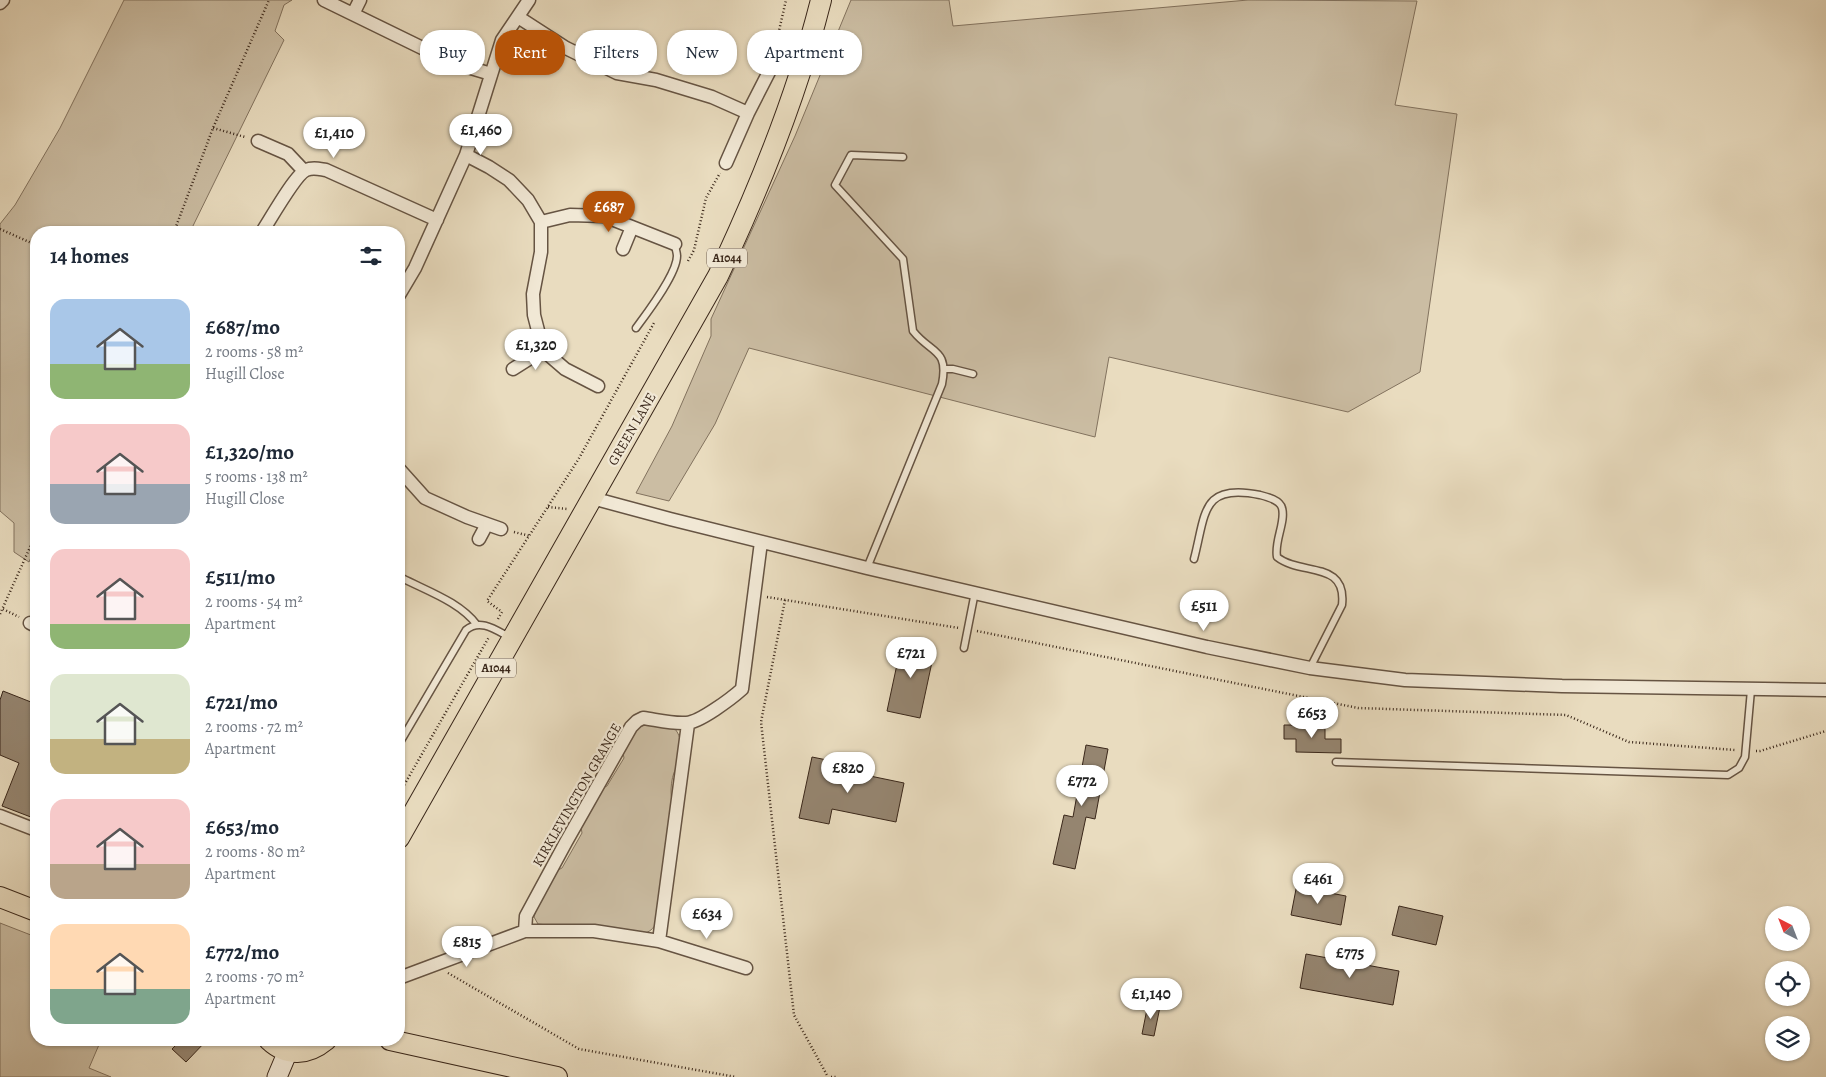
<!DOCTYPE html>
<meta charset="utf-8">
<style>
body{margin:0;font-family:Alegreya,serif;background:#f2f2f3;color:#1f2937;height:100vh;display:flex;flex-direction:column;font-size:19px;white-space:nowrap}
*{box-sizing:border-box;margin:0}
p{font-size:16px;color:#747a83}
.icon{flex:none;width:28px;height:28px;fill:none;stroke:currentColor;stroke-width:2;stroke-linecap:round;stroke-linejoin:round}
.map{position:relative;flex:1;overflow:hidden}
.panel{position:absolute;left:30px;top:226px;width:375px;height:820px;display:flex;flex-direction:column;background:#fff;border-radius:20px;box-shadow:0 1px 4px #0004}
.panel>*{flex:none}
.banner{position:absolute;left:420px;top:30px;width:475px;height:45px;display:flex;gap:10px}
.needle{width:32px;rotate:318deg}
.tools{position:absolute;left:1765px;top:906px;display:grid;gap:10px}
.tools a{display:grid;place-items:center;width:45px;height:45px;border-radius:50%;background:#fff;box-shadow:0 1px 4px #0004;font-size:25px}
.price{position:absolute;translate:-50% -42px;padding:0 11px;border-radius:18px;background:#fff;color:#222;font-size:16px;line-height:32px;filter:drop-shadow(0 1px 2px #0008)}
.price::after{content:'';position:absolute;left:50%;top:30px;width:15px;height:11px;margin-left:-8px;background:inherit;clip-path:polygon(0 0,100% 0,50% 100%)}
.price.on{background:#b45309;color:#fff}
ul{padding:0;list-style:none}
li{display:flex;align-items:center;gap:15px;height:125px;padding:0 20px}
li span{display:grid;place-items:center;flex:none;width:140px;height:100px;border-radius:15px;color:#555}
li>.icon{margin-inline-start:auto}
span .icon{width:60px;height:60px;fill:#fffc;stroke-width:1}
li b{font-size:21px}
h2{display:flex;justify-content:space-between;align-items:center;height:60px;padding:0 20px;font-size:21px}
.chip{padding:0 18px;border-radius:20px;background:#fff;box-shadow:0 1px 4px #0004;font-size:18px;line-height:45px}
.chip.on{background:#b45309;color:#fff}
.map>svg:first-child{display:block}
.green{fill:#cbbda3;stroke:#82725e}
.building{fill:#958570;stroke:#3a271a}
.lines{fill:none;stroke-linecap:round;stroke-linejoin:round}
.lane-casing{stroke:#665443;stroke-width:9}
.street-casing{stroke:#665443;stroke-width:15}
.secondary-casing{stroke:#3a271a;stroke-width:21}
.primary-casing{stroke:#3a271a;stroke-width:22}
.path{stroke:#3a271a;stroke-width:2.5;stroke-dasharray:1 2.5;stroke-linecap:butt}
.lane{stroke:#f1e8d5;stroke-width:6}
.street{stroke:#f1e8d5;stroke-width:12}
.secondary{stroke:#f1e8d5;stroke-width:19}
.primary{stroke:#e9dcbf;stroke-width:20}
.labels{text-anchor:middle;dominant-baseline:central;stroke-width:4.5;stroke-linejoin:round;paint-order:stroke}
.shield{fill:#f1e8d5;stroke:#716152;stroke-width:1}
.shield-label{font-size:12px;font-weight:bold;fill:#3a271a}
.street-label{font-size:14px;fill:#3a271a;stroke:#f1e8d5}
</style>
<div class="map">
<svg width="1826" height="1077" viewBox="0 0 1826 1077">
<rect width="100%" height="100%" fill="#e9dcbf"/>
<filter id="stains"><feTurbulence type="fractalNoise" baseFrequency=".004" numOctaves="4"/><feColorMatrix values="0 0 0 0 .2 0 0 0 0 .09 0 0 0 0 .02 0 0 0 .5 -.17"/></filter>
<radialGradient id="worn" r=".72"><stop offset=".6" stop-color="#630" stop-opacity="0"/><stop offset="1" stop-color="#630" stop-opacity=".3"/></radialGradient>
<path class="green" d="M 124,0 L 292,0 L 284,5 L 275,31 L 284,40 L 190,232 L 36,232 L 36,546 L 29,562 L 14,552 L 14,523 L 0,511 L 0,224 L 15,205 L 60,128 Z
M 851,0 L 949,0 L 953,26 L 1248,0 L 1417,1 L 1395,105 L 1457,114 L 1420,372 L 1348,412 L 1109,357 L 1095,437 L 749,348 L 715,424 L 669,501 L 636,493 L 672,426 L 711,336 L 711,319 L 795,136 Z
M 645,724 L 673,727 C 684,737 680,751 679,764 C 671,772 669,794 673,804 L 657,922 C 653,929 650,932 642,934 L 538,924 L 534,917 L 537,906 L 556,871 L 562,868 L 582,833 L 581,827 L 602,788 L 607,786 L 624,758 L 623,753 L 637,729 Z
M 0,923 L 36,937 L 36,1040 L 101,1040 L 89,1068 L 111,1077 L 0,1077 Z"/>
<path class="building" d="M 902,641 L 935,648 L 920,718 L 887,711 Z
M 3,691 L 36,704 L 36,819 L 2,806 L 19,763 L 0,755 L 0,700 Z
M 1284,725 L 1325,725 L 1325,739 L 1341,739 L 1341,753 L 1296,752 L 1296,739 L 1284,739 Z
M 1086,745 L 1108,749 L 1095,819 L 1086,817 L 1075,869 L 1053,864 L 1064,815 L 1073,817 Z
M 812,757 L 842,763 L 841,770 L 904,783 L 896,822 L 832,809 L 829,824 L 799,818 Z
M 1297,884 L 1309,886 L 1309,889 L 1346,896 L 1341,925 L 1291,915 Z
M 1399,906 L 1443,916 L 1436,945 L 1392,935 Z
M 1306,954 L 1399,971 L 1393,1005 L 1300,988 Z
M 1148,1004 L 1160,1007 L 1154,1036 L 1142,1034 Z
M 181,1040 L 207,1040 L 186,1062 L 172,1049 Z"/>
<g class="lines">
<defs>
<path id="lane" d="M 636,328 C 647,313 677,274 677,256 C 677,252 675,248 675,244
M 944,369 L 953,369 L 973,374
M 1194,559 C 1206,513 1201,483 1260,495 C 1268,497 1280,500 1282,508 C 1286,522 1274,541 1277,557 C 1301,576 1347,560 1342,605 L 1310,668
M 867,568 L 942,384 C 949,348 931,354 913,331 L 903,259 L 835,185 L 851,155 L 903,157
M 402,578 C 427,591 460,602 477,625
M 964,648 L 975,592
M 399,744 L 466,630 C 480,618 496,630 509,637
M 1336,762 L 1728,775 L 1739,768 L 1745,757 L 1751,690
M 217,1040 L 222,1040"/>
<path id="street" d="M 324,0 L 451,62 L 491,74
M 0,3 L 3,0
M 353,14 L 360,0
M 518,17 L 566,48 L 617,73 L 656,80 L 712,97 L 748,113 L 726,163
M 748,113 L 770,70
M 258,141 L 288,154 L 304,171
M 466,155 L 489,167 L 509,180 L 528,200 L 541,222 L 541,252 L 533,294 L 534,315 L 543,350 L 565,369 L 598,386
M 541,222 L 570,215 L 604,216 L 675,244
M 262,232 C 270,220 295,175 306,170 C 313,167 319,169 326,170 L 437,220
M 623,249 L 632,227
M 399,295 L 415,268 L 466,155 L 502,40 L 529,0
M 513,369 L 543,350
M 399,469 L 425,498 L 467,517 L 501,529
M 592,498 L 670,519 L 867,568 L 1207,647 L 1310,668 L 1405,680 L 1562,686 L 1826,690
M 479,539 L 487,524
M 30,623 L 36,626
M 688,724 L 659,941 L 594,931 L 525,931 L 526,916 L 566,842 L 631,727 L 637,721 L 643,718 C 657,720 672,724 686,723 C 699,723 732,698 742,689 L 761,542
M 0,816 L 36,830
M 659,941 L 746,968
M 399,978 L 525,931"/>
<path id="secondary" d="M 277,1077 L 288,1051"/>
<path id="primary" d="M 399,838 L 718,276 C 760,187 797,96 821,0
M 0,897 L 36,911
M 269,1040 C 287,1057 308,1055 326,1040
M 390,1040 L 557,1077"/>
</defs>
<use href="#lane" class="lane-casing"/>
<use href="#street" class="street-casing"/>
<use href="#secondary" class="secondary-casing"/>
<use href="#primary" class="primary-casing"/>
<path class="path" d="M 773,57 L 786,0
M 213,128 L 245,137
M 0,229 L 36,245
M 174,232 L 213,128 L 269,0
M 688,261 L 694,250 L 706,198 L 720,173
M 548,507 L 567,509
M 514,532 L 530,536
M 767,597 L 959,628
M 785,600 L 761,722 L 794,1015 L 828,1077
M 3,609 L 19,617
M 0,614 L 36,534
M 498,619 L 502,612 L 487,601 L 578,460 L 654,323
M 977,631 L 1358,708 L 1566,715 L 1629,742 L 1735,750
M 1756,751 L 1760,751 L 1826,731
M 399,794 L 489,637
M 448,973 L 579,1049 L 736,1077
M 831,1077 L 837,1077"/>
<use href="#lane" class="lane"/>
<use href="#street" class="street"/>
<use href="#secondary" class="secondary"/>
<use href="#primary" class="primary"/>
</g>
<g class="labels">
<g class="shield">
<rect x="707" y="248.5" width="40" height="19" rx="4"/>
<rect x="476" y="658.5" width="40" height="19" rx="4"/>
</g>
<g class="shield-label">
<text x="727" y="258">A1044</text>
<text x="496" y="668">A1044</text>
</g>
<g class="street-label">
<text transform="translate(632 429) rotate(-60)">GREEN LANE</text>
<text transform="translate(577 795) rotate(-60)">KIRKLEVINGTON GRANGE</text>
</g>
</g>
<rect width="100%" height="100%" filter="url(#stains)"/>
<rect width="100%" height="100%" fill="url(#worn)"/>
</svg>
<div class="tools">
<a><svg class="needle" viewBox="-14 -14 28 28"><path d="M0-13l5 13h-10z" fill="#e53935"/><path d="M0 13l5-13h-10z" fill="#747a83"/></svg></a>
<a><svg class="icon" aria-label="locate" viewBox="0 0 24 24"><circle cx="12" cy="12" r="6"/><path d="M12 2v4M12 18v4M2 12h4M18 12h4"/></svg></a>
<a><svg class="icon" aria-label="layers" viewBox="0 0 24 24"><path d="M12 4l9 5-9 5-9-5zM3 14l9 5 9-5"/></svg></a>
</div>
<b class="price" style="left:481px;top:156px">£1,460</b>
<b class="price" style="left:334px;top:159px">£1,410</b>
<b class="price on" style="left:609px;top:233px">£687</b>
<b class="price" style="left:536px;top:371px">£1,320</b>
<b class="price" style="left:1204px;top:632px">£511</b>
<b class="price" style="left:911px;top:679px">£721</b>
<b class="price" style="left:1312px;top:739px">£653</b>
<b class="price" style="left:848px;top:794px">£820</b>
<b class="price" style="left:1082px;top:807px">£772</b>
<b class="price" style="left:1318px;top:905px">£461</b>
<b class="price" style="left:707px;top:940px">£634</b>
<b class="price" style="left:467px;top:968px">£815</b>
<b class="price" style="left:1350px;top:979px">£775</b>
<b class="price" style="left:1151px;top:1020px">£1,140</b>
<div class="banner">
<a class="chip">Buy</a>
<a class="chip on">Rent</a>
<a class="chip">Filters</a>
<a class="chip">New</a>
<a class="chip">Apartment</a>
</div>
<section class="panel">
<h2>14 homes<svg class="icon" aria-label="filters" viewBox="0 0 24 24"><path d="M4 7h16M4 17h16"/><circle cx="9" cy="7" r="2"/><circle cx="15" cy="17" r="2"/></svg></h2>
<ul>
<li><span style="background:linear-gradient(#a9c7e8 65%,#8fb573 0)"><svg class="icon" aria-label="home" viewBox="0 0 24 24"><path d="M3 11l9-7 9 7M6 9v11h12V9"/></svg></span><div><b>£687/mo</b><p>2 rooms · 58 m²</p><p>Hugill Close</p></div></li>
<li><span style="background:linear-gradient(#f6c9c9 60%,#9aa5b1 0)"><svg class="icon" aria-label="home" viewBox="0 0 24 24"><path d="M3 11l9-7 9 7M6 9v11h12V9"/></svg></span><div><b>£1,320/mo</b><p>5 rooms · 138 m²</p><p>Hugill Close</p></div></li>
<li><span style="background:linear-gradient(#f6c9c9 75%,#8fb573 0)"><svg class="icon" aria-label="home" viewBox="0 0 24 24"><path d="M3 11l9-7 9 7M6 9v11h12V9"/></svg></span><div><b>£511/mo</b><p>2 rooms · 54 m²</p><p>Apartment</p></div></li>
<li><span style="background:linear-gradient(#dfe7d0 65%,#c2b280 0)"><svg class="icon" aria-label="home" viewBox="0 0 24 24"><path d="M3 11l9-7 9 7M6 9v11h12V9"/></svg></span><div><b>£721/mo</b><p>2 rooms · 72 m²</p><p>Apartment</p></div></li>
<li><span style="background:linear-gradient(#f6c9c9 65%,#b9a48a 0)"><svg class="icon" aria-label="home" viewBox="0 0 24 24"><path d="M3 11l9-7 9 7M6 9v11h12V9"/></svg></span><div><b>£653/mo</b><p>2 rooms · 80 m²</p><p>Apartment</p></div></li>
<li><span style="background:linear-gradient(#ffd9b3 65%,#7fa58c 0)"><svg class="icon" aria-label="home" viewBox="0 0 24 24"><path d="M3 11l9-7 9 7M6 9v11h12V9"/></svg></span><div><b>£772/mo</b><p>2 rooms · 70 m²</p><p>Apartment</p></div></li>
</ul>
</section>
</div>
